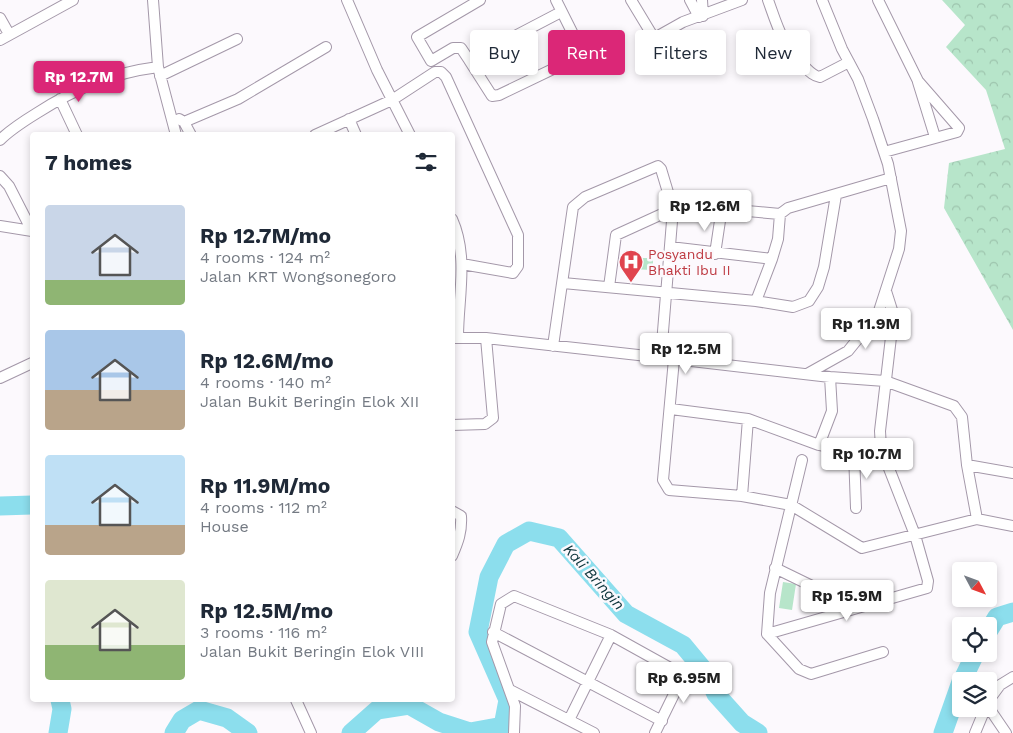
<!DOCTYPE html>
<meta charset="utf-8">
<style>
body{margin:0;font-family:"Work Sans",sans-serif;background:#f2f2f3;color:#1f2937;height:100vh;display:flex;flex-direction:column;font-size:19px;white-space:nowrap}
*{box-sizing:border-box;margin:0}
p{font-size:16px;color:#747a83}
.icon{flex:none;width:28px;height:28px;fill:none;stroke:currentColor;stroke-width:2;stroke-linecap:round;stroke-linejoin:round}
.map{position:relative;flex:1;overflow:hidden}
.sheet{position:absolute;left:30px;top:132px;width:425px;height:570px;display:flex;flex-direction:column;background:#fff;border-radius:5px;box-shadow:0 2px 8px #0003}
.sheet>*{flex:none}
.guide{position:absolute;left:470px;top:30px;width:468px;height:45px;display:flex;gap:10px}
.needle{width:32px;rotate:131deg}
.controls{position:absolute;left:952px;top:562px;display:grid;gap:10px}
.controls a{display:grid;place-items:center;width:45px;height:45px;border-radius:5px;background:#fff;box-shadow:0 2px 8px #0003;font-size:25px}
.price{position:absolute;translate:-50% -42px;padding:0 11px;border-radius:5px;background:#fff;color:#222;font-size:16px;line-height:32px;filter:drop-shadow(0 1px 2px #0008)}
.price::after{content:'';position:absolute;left:50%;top:30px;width:15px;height:11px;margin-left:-8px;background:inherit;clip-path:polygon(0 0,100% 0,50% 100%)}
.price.active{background:#db2777;color:#fff}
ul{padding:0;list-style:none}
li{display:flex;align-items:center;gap:15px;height:125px;padding:0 15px}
li span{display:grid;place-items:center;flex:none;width:140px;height:100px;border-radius:5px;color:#555}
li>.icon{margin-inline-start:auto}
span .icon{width:60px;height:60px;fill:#fffc;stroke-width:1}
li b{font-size:21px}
h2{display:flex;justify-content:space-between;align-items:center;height:60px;padding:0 15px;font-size:21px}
.tag{padding:0 18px;border-radius:5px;background:#fff;box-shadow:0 2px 8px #0003;font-size:18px;line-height:45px}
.tag.active{background:#db2777;color:#fff}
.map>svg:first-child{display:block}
.forest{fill:url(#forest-crowns)}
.garden{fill:#b7e5ca}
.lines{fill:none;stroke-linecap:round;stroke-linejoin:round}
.river{stroke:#8cdeed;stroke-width:19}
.minor-casing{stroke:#a498a9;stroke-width:12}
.minor{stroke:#fff;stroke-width:10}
.labels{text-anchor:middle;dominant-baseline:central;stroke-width:5;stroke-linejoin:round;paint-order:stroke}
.health-label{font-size:14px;fill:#be3a42;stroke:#fcf9fd;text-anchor:start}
.water-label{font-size:15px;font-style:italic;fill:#0a333a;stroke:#fcf9fd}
</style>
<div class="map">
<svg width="1013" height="733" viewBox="0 0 1013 733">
<defs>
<pattern id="forest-crowns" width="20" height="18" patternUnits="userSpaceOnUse" patternTransform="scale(1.25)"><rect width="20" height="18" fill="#b7e5ca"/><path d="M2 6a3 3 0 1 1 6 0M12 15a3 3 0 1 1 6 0" fill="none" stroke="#9dc4ad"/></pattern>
</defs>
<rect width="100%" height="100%" fill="#fcf9fd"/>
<path class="forest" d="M 942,0 L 1013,0 L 1013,330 L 944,208 L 949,163 L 1005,149 L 986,90 L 946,47 L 965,25 Z"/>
<path class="garden" d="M 628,258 L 653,258 L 653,270 L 628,269 Z
M 783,582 L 796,584 L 792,610 L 779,608 Z"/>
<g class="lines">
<path class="river" d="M 0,506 L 32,505
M 989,630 L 997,617 L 1013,612
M 962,681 L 975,654
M 58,733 L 62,709 L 60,700
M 174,733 L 182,720 L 199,710 L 227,718 L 248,733
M 351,733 L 377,710 L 409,705 L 439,722 L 470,732 L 503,726 L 508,700 L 478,632 L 489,577 L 506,544 L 529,531 L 559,538 L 626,614 L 683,645 L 707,674 L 716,694 L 742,723 L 758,733
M 943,733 L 961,682"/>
<defs>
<path id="minor" d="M 153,0 L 158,67 L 176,135
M 347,0 L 377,70 L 410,135
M 480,0 L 417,37 L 431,61 L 453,48 L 461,48 L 469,60 L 561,12
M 631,0 L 654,38
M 690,0 L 699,17
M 702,0 L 703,16
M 768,0 C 777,25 783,48 804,66 C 809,71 813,76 820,77 L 849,62
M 878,0 L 918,81 L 959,128 L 957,132 L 884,152
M 0,18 L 9,34
M 0,40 L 73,0
M 642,45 L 683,22 L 742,0
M 469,60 L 492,96 L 499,95 L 578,57 L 581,52 L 580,48 L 556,0
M 160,76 L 237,39
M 918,82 L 935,137
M 60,99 L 77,135
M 179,119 L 184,122 L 191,135
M 349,119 L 356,135
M 184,122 L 238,99 L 326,47
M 315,135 L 392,100 L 435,72 L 441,72 L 446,77 L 518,235 L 518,266 L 513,273 L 462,264
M 0,140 C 11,129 24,121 37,113 C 76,88 112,73 158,67
M 0,176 L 9,186 L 32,231
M 452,219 C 469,257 458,298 458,337
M 0,226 L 32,231
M 670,247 L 772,259 L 778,239 L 780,214
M 715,254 L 721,214 L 725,209 L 780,214 L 788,208 L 891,178
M 563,283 L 756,301 L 793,307 L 809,301 L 818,287 L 824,267 L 836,195
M 609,287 L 616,235 L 673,209
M 756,301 L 772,259
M 452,338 L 486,338 L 674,359 L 663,480 L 669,490 L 742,496 L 791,505 L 862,548 L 977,519 L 1013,526
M 553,346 L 573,207 L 585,197 L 658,166 L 661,169 L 673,209 L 661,356
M 674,359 L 830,377 L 885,381 L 954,406 L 962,417 L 967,465 L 977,519
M 807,374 L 848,351 L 878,314 L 899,249 L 901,231 L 888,164 L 873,119 L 858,79 L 842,49 L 822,0
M 0,378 L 32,363
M 671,409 L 748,419 L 819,445 L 854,453 L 881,448
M 452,425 L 485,424 L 493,418 L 486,338
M 819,445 L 832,411 L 830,377
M 854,453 L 856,508
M 802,460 L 770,593 L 767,634 L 799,669 L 811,674 L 883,652
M 967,465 L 1013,473
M 742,496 L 748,419
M 452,511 L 461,516 C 462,532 458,542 452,556
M 775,568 L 855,607
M 493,632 L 662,721
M 767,634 L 927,588 L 928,581 L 915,535 L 881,448 L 880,431 L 893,320 L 892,310 L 886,291
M 510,690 L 594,733
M 296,700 L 311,733
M 989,700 L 1000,685 L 1013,677
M 989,708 L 1006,733
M 569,720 L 611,635
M 514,733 L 515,706 L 492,642 L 501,604 L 514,596 L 611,635 L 674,670 L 677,688 L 655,733
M 975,733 L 985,709"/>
</defs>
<use href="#minor" class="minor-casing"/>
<use href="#minor" class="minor"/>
</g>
<defs>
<symbol id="hospital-pin" viewBox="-11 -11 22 30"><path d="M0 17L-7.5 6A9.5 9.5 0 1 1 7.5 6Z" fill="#e0444e" stroke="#fcf9fd"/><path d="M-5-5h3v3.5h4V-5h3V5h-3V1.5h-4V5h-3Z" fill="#fff"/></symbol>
</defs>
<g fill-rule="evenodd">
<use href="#hospital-pin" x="617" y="248" width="28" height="38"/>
</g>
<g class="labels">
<g class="health-label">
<text x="648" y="254">Posyandu<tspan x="648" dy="16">Bhakti Ibu II</tspan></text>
</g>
<g class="water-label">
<text transform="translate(594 577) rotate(48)">Kali Bringin</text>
</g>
</g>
</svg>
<div class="controls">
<a><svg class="needle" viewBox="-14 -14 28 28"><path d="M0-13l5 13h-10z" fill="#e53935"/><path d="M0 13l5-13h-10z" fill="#747a83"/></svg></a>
<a><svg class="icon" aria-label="locate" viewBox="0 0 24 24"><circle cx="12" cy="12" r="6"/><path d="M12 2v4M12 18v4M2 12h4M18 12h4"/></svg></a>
<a><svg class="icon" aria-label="layers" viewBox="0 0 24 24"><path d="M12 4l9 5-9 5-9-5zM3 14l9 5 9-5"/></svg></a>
</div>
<b class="price active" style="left:79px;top:103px">Rp 12.7M</b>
<b class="price" style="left:705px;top:232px">Rp 12.6M</b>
<b class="price" style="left:866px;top:350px">Rp 11.9M</b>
<b class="price" style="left:686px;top:375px">Rp 12.5M</b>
<b class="price" style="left:867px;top:480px">Rp 10.7M</b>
<b class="price" style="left:847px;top:622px">Rp 15.9M</b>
<b class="price" style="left:684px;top:704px">Rp 6.95M</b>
<div class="guide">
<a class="tag">Buy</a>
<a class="tag active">Rent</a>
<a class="tag">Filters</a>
<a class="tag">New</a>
</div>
<section class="sheet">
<h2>7 homes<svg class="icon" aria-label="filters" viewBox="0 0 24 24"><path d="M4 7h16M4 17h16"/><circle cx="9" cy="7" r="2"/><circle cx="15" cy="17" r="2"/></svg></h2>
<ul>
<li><span style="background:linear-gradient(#c9d6e8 75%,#8fb573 0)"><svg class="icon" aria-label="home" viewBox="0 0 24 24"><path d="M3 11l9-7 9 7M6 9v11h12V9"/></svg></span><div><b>Rp 12.7M/mo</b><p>4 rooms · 124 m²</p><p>Jalan KRT Wongsonegoro</p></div></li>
<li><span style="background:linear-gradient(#a9c7e8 60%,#b9a48a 0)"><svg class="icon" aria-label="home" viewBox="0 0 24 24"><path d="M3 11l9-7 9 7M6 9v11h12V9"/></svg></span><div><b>Rp 12.6M/mo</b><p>4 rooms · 140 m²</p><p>Jalan Bukit Beringin Elok XII</p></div></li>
<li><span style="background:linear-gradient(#bfe0f5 70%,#b9a48a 0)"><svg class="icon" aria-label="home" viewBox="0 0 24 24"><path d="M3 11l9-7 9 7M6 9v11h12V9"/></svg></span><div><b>Rp 11.9M/mo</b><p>4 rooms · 112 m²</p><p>House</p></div></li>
<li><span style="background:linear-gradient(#dfe7d0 65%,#8fb573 0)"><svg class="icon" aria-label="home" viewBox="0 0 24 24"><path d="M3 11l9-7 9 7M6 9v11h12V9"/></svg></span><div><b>Rp 12.5M/mo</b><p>3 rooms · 116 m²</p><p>Jalan Bukit Beringin Elok VIII</p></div></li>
</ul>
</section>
</div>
